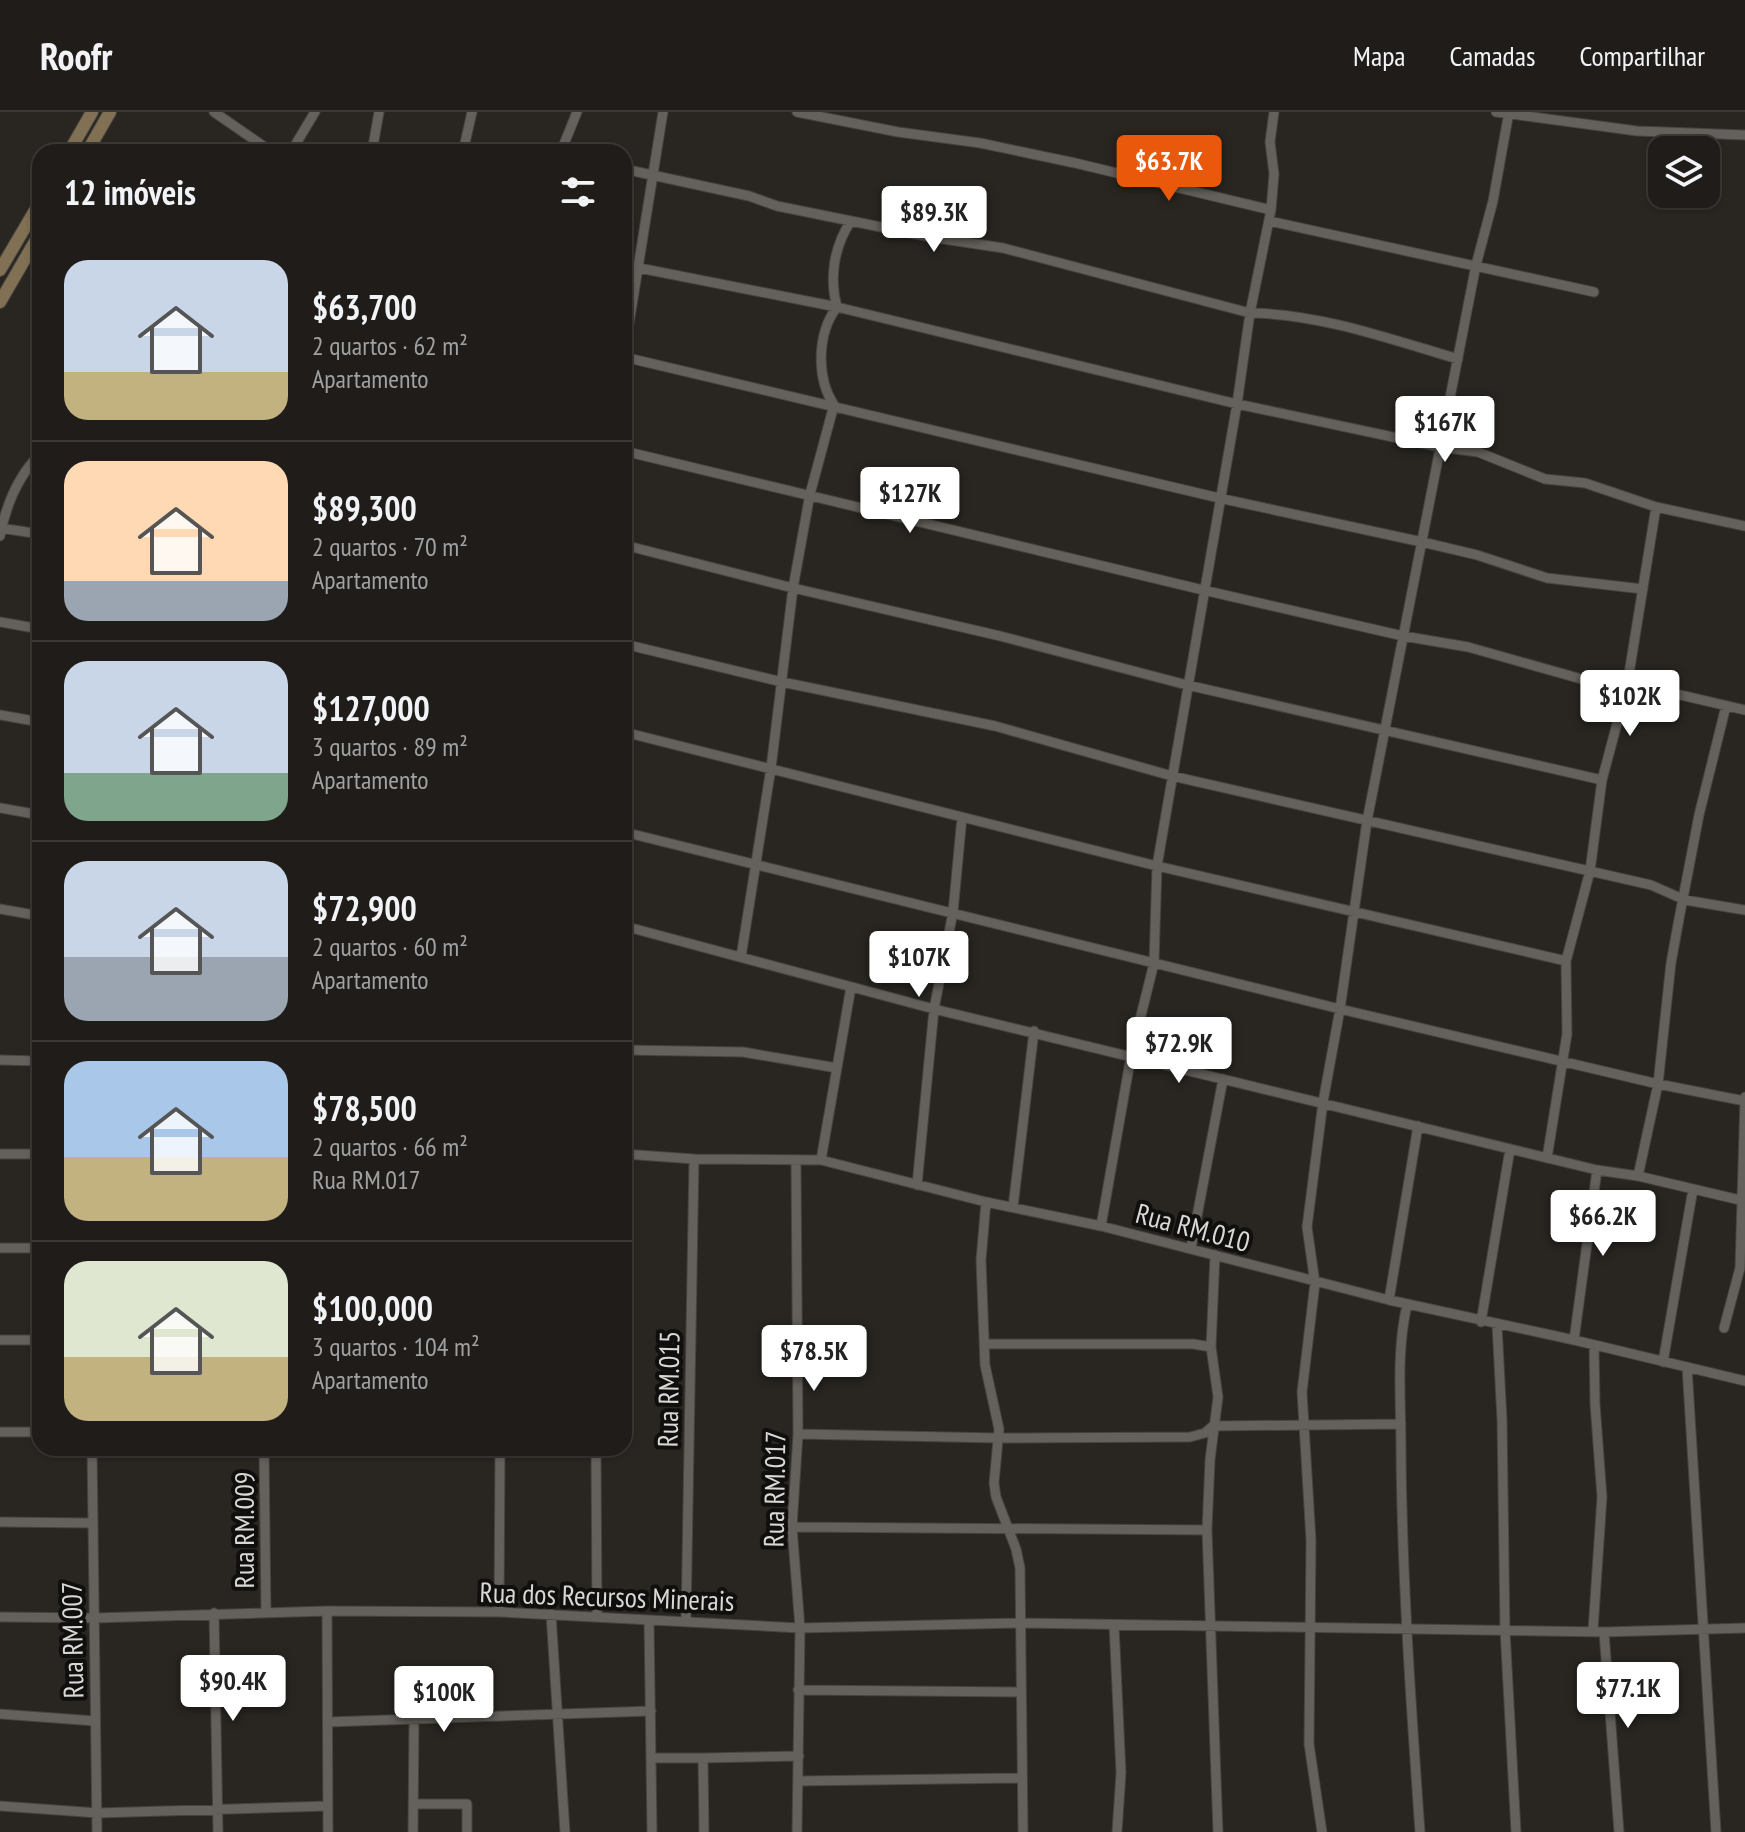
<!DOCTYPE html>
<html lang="pt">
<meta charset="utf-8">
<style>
body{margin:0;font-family:"PT Sans Narrow",sans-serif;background:#272522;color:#f1f3f6;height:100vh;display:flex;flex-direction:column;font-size:30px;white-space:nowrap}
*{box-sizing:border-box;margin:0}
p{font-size:26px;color:#a1a1a2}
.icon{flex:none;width:44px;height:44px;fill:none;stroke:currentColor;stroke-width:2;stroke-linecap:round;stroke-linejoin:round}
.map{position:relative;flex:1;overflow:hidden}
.drawer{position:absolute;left:32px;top:32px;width:600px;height:1312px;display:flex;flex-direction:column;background:#1f1c19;border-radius:24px;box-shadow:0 2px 6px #0004,0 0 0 2px #3c3a38}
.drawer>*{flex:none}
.controls{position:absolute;left:1648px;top:24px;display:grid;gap:16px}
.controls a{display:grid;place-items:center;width:72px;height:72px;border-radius:16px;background:#1f1c19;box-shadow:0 2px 6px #0004,0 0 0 2px #3c3a38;font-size:40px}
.price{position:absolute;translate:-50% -68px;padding:0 18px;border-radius:8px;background:#fff;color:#222;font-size:26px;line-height:52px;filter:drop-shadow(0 2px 4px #0008)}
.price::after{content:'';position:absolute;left:50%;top:48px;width:24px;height:18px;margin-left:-12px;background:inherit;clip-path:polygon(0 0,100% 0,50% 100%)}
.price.active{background:#ea580c;color:#fff}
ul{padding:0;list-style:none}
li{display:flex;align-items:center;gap:24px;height:200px;padding:0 32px}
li+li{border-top:2px solid #3c3a38}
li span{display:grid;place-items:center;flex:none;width:224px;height:160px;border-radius:24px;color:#555}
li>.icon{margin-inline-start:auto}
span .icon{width:96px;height:96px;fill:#fffc;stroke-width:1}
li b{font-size:34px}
h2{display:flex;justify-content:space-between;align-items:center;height:96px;padding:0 32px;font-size:34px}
header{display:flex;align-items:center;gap:48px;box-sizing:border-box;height:112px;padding:0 40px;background:#1f1c19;border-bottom:2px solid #3c3a38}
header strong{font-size:38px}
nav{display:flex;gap:44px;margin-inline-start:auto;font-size:28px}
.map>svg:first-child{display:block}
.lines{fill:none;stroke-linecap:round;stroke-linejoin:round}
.street-casing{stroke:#46433f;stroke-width:11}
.secondary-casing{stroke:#46433f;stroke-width:14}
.street{stroke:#64605b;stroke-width:9}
.secondary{stroke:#817053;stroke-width:12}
.labels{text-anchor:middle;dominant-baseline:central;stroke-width:8;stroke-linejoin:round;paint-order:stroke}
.street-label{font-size:28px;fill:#dad8d4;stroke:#100f0d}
</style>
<header>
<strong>Roofr</strong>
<nav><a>Mapa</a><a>Camadas</a><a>Compartilhar</a></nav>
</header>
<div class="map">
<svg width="1745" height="1720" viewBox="0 0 1745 1720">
<rect width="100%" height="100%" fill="#292621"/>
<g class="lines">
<defs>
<path id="street" d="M 214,0 L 272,40
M 797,0 L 898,20 L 980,31 L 1075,51 L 1271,98
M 1496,0 L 1637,19 L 1745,23
M 291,40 L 315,0
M 372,40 L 379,0
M 463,40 L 472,0
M 566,40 L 564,32 L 577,0
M 624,57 L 749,84 L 777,94 L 930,125 L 1003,136 L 1250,201 C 1321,202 1390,227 1458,247
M 1269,109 L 1594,180
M 624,153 L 837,195 L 1237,292 L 1440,335 L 1478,340 L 1545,367 L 1585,371 L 1656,395 L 1745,414
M 624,243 L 663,0
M 624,245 L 1219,386 L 1422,430 L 1477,443 L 1547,466 L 1643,477
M 624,339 L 1203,478 L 1403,524 L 1468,535 L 1592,570 L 1672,581 L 1745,598
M 0,416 L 40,422
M 0,424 C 6,393 17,365 40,342
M 624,433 L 793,476 L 1000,524 L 1187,573 L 1602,668
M 0,510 L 40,517
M 624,532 L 782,570 L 995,614 L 1172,664 L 1651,773 L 1685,788 L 1745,798
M 0,603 L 40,610
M 624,620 L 1157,754 L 1566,849
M 0,696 L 40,703
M 624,720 L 1340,897 L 1658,972 L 1745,989
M 0,797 L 40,804
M 624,814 L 934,897 L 1597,1058 L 1638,1064 L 1744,1089
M 741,845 L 771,656 L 793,476 L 810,382 L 834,293 C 816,266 817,221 837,195 C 829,166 834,134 851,109
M 624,938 L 743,940 L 837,956
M 0,948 L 40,949
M 0,1042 L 40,1042
M 624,1042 L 694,1047 L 821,1048 L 986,1090 L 1101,1114 L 1389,1188 L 1574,1228 L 1745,1269
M 1547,1046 L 1567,922 L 1566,849 L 1590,759 L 1602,668 L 1627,574 L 1656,395
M 796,1048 L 798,1322 L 792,1415 L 800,1516 L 797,1720
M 821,1048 L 851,875
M 1638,1064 L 1658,972 L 1671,851 L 1679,807 L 1699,703 L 1726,594
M 917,1073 L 934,897 L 953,800 L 962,705
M 986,1090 L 981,1148 L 985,1253 L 999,1317 L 994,1371 L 996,1385 L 1016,1437 L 1020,1456 L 1023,1720
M 1013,1095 L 1034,919
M 1101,1114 L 1131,944 L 1154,851 L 1157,754 L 1237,292 L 1250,201 L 1271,98 L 1274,62 L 1270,30 L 1274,0
M 0,1136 L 40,1136
M 1191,1136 L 1223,967
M 1215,1143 L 1211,1235 L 1218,1285 L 1210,1348 L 1207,1418 L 1218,1720
M 1389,1188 L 1418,1014
M 1407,1193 C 1396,1241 1401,1288 1401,1338 C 1402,1465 1411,1593 1420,1720
M 1481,1210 L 1510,1037
M 1497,1213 L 1502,1308 L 1505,1518 L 1516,1720
M 1724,1216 L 1740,1156 L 1745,985
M 0,1228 L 40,1228
M 1574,1228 L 1597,1058
M 986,1232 L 1193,1232 L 1211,1235
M 1663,1250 L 1693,1077
M 1687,1255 L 1716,1720
M 0,1320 L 40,1320
M 798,1322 L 998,1326 L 1190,1325 L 1205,1321 L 1213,1314 L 1401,1312
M 92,1336 L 97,1720
M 264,1336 L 266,1500
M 596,1336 L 597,1505
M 0,1410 L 91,1411
M 792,1415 L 1207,1418
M 327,1499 L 328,1720
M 499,1500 L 500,1336
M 214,1501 L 218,1720
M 551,1502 L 565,1720
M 0,1505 L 94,1506 L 327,1499 L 499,1500 L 800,1516 L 1021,1511 L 1604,1520 L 1745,1516
M 649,1508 L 652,1720
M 686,1508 L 694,1047
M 1114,1513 L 1121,1661 L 1117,1720
M 1593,1518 L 1602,1385 L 1595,1292 L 1594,1233
M 1604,1520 L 1619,1720
M 798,1578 L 1020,1580
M 0,1602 L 95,1609
M 328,1610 L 651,1599
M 652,1646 L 703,1646 L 704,1720
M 703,1646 L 799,1644
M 799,1669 L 1022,1666
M 414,1692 L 467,1692 L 467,1720
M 0,1694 L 98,1701 L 328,1694
M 413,1720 L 414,1607
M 1322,1720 L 1309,1632 L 1311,1428 L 1302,1280 L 1315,1171 L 1307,1115 L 1323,990 L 1340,897 L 1367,709 L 1476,153 L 1493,89 L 1509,0"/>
<path id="secondary" d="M 69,40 L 92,0
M 87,40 L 110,0
M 0,158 L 40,90
M 0,190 L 40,121"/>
</defs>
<use href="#street" class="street-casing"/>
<use href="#secondary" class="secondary-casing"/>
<use href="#street" class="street"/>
<use href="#secondary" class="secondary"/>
</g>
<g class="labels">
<g class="street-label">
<text transform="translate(1193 1115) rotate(15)">Rua RM.010</text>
<text transform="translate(668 1277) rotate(-89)">Rua RM.015</text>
<text transform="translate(774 1377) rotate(-89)">Rua RM.017</text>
<text transform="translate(243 1418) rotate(-90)">Rua RM.009</text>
<text transform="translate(607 1484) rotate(2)">Rua dos Recursos Minerais</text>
<text transform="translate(72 1528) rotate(-91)">Rua RM.007</text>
</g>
</g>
</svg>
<div class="controls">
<a><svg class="icon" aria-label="layers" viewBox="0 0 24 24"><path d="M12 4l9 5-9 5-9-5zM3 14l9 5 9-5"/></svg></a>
</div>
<b class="price active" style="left:1169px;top:91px">$63.7K</b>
<b class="price" style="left:934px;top:142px">$89.3K</b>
<b class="price" style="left:1445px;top:352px">$167K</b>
<b class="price" style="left:910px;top:423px">$127K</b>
<b class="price" style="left:1630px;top:626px">$102K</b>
<b class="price" style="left:919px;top:887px">$107K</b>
<b class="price" style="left:1179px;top:973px">$72.9K</b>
<b class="price" style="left:1603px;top:1146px">$66.2K</b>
<b class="price" style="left:814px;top:1281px">$78.5K</b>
<b class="price" style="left:233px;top:1611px">$90.4K</b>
<b class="price" style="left:1628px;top:1618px">$77.1K</b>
<b class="price" style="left:444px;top:1622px">$100K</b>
<section class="drawer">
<h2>12 imóveis<svg class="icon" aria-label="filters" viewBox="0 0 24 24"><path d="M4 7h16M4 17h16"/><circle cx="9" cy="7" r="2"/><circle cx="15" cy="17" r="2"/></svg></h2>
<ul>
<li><span style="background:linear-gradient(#c9d6e8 70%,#c2b280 0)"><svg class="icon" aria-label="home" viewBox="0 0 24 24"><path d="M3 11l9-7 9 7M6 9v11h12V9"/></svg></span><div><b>$63,700</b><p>2 quartos · 62 m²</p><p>Apartamento</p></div></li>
<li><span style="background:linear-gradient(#ffd9b3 75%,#9aa5b1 0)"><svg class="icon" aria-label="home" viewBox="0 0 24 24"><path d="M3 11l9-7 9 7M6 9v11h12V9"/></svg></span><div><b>$89,300</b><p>2 quartos · 70 m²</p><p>Apartamento</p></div></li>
<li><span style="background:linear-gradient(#c9d6e8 70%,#7fa58c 0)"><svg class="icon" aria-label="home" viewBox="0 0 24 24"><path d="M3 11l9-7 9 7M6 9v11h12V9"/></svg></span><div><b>$127,000</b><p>3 quartos · 89 m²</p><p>Apartamento</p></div></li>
<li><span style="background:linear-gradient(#c9d6e8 60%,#9aa5b1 0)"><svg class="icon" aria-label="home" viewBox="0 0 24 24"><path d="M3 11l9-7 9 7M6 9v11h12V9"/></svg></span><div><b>$72,900</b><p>2 quartos · 60 m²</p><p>Apartamento</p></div></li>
<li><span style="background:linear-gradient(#a9c7e8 60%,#c2b280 0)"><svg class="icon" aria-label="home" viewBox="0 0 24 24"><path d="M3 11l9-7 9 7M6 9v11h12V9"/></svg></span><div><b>$78,500</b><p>2 quartos · 66 m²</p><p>Rua RM.017</p></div></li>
<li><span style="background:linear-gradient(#dfe7d0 60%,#c2b280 0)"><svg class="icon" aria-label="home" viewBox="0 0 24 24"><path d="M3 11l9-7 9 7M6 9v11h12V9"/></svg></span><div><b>$100,000</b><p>3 quartos · 104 m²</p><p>Apartamento</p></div></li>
</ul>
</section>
</div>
